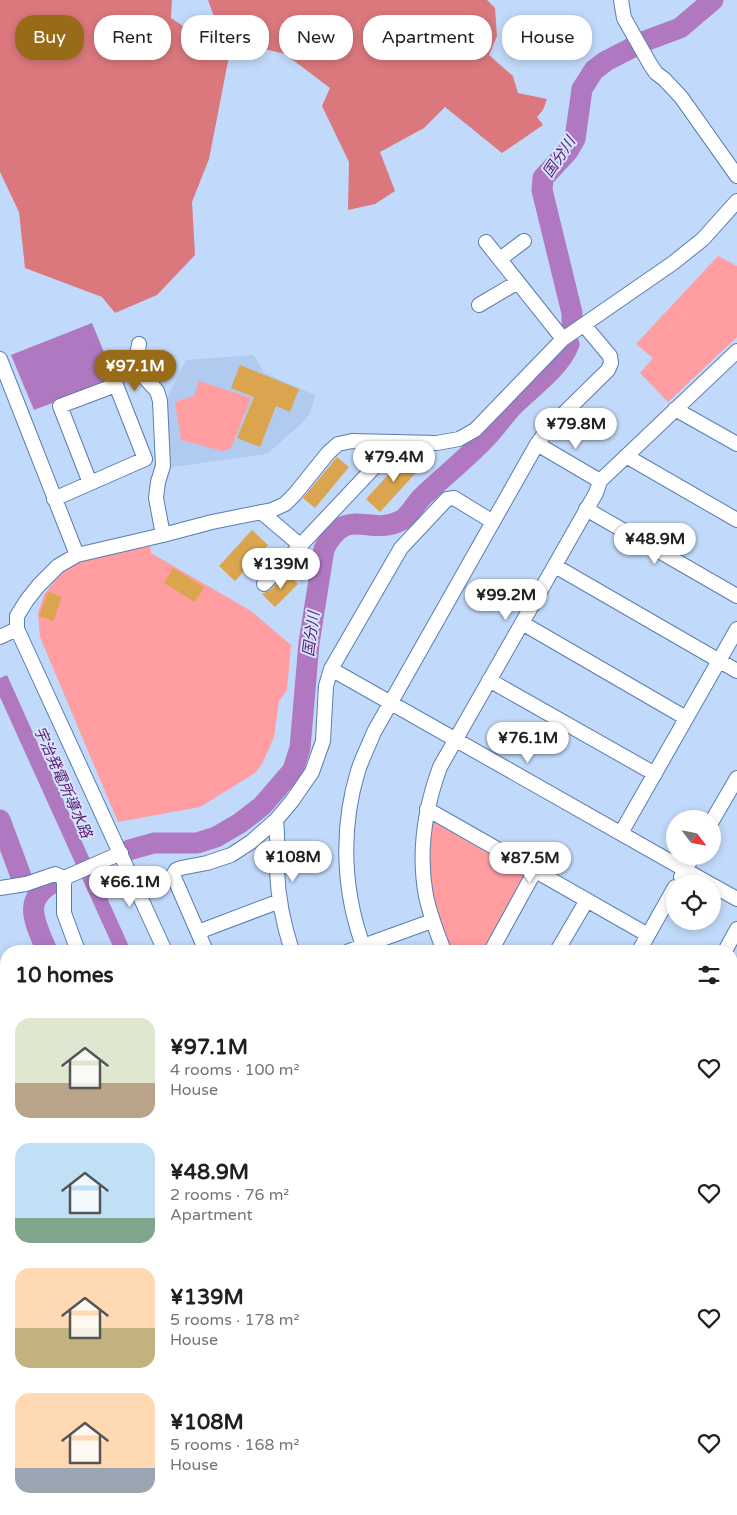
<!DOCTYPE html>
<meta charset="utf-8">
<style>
body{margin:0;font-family:"Varela Round","Noto Sans JP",sans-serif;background:#f6f6f6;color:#202124;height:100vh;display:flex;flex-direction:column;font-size:19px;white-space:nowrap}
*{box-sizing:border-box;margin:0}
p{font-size:16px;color:#757577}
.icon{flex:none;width:28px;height:28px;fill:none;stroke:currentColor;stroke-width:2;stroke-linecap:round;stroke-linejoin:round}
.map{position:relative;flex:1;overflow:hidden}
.side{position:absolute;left:0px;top:945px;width:738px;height:570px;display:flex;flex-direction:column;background:#fff;border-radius:20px 20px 0 0;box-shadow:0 2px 8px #0003}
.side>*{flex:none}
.hud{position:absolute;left:15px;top:15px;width:708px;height:45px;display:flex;gap:10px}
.needle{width:32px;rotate:122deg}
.controls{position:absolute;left:666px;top:810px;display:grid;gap:10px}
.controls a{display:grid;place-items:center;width:55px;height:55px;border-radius:50%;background:#fff;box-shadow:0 2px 8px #0003;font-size:25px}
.price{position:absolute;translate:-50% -42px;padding:0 11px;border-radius:18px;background:#fff;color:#222;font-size:16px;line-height:32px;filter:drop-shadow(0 1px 2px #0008)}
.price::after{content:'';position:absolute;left:50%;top:30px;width:15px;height:11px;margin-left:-8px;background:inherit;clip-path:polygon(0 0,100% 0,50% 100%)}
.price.active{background:#976b18;color:#fff}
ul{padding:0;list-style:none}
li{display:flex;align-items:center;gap:15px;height:125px;padding:0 15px}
li span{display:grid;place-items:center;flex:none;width:140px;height:100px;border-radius:15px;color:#555}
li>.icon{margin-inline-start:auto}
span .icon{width:60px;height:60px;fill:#fffc;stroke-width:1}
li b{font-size:21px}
h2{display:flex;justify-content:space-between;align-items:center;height:60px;padding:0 15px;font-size:21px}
.tag{padding:0 18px;border-radius:20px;background:#fff;box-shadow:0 2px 8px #0003;font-size:18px;line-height:45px}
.tag.active{background:#976b18;color:#fff}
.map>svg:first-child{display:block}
.built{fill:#b1caef}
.green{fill:#ff9da1}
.forest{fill:#da787d}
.water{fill:#af78c1}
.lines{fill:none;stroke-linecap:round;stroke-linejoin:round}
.river{stroke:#af78c1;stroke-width:21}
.building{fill:#daa54e}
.minor-casing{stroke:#5a7daf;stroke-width:16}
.minor{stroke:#fff;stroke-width:14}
.labels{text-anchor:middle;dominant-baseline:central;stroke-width:4;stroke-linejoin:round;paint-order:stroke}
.water-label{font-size:15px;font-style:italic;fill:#5c166f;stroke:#d5e5fc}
</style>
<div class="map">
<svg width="737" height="1515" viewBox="0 0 737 1515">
<rect width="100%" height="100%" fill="#c1d9fa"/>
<path class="built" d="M 254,355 L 264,373 L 315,395 L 310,413 L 302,423 L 267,454 L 166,468 L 165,402 L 186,360 Z"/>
<path class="green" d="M 718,256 L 737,266 L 737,337 L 668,402 L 640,373 L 653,358 L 636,344 Z
M 199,381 L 251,398 L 231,448 L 223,451 L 181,440 L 175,402 L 194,396 Z
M 150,545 L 151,553 L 251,611 L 291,645 L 287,690 L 279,701 L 274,737 L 262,764 L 255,773 L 200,807 L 118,822 L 40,637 L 38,613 L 44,595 L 56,579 L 73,563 Z
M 437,821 L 524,871 L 526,879 L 486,951 L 449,951 L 429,883 L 428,825 Z
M 6,1118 L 6,1212 L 0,1206 L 0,1124 Z
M 0,1448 L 6,1452 L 6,1509 L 44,1509 L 41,1515 L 0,1515 Z"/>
<path class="forest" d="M 0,0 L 172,0 L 171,18 L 192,32 L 208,31 L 215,19 L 208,0 L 487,0 L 495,8 L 497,36 L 489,55 L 513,76 L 518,93 L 547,99 L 543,110 L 537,117 L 543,125 L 502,153 L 445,107 L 424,128 L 380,152 L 395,191 L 375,204 L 348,210 L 349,162 L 322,106 L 330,88 L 285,54 L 232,41 L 209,159 L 192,202 L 195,255 L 157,295 L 115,313 L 102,297 L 25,268 L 19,212 L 0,172 Z"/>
<path class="water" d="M 92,323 L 115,379 L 34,410 L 11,355 Z
M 7,675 L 131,951 L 115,951 L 0,697 L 0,678 Z
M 64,1509 L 80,1509 L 91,1515 L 60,1515 Z
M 363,1509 L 381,1509 L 384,1515 L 366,1515 Z"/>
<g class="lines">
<path class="river" d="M 572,323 L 572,313 L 542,190 L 543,178 L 568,151 L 575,139 L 582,89 L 594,70 L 606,61 L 645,41 L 680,28 L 713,0
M 0,820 L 22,879
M 129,850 L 154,843 L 197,843 L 216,837 L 240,823 L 262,806 L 293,770 L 300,748 L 309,643 L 324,549 C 348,503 369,538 402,520 C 410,515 415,504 422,497 C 441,479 462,462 481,443 C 493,432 502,418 513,406 C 531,388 560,368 569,344
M 47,951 C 35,922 20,898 57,881
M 0,1102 L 6,1097"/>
</g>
<path class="building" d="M 240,365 L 299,389 L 290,412 L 276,406 L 260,447 L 237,438 L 254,397 L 231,388 Z
M 408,453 L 422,466 L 380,512 L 366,499 Z
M 337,457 L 349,467 L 315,508 L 303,498 Z
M 252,530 L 268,545 L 235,581 L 219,566 Z
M 173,568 L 204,587 L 195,602 L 164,583 Z
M 287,573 L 298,584 L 275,607 L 262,594 L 270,590 Z
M 48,592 L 62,597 L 53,621 L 39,616 Z"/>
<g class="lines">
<defs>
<path id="minor" d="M 621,0 L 624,18 L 650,64 L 656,73 L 664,79 L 681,97 L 737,176
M 486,242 L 563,339
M 500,259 L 524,241
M 479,305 L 518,282
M 139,344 L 135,367 L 157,391 L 160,401 L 163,466 L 158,482 L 156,498 L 163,535
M 0,359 L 77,555
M 675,409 L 737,444
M 537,444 L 600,481
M 626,456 L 737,520
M 54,499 L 145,459 L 116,385 L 60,406 L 90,483
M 586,509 L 737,596
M 261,512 L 300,545
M 555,566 L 737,671
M 264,584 L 397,443
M 522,623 L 686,718
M 0,637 L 17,629
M 331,669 L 710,884
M 489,680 L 655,774
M 427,809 L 648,935
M 276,820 C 278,838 277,853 277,871 C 278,898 284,926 292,951
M 712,821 L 737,778
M 621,833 L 737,629
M 681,877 L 693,856
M 64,878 L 64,913 L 78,951
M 712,885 L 737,899
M 0,888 L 26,884 L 55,874 L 64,878 L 121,853
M 198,932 L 280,901
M 165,951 L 17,629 L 17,616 L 27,600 L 39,585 L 58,566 L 77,555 L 163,535 L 212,522 L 272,510 L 285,504 L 295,494 L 328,453 L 338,444 L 352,441 L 437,443 L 459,439 L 475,430 L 563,339 L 673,263 L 703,239 L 737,201
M 206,951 L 173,875 L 176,870 L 181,868 L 207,863 L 231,855 L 251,842 L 276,820 L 292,801 L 312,772 L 323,741 L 326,686 L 331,669 L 401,548 L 447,499 L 454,498 L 493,522
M 349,951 L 432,921
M 365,951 C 343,894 340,830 358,771 C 362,758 369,745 374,732 L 537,444 L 548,429 L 608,370 L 611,363 L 610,356 L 584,325
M 444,951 C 437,933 430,915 426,896 C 418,853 425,808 440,767 L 596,493 L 600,481 L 737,351
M 491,951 L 535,871
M 557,951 L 587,900
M 639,951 L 675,887
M 725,951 L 737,929
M 731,982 L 737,985
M 731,1080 L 737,1070
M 731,1159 L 737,1151
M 0,1225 L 6,1231
M 733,1241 L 737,1274
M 0,1286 L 6,1280
M 0,1394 L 6,1387
M 298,1509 L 305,1515
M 335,1509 L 338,1515
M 414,1509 L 417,1515
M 457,1509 L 459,1515
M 500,1509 L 503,1515
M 569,1509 L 570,1515
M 689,1509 L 700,1515"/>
</defs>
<use href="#minor" class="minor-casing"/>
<use href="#minor" class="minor"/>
</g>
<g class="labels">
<g class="water-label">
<text transform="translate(559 157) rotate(-56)">国分川</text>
<text transform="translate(311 634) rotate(-83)">国分川</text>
<text transform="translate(63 782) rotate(66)">宇治発電所導水路</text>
</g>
</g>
</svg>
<div class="controls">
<a><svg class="needle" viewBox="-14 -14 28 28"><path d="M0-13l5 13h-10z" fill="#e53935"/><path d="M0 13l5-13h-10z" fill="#757577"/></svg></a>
<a><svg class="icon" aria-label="locate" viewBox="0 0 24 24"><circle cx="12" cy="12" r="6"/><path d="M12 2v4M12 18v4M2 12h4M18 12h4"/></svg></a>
</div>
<b class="price active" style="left:135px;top:392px">¥97.1M</b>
<b class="price" style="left:576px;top:450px">¥79.8M</b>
<b class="price" style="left:394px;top:483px">¥79.4M</b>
<b class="price" style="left:655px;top:565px">¥48.9M</b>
<b class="price" style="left:281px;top:590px">¥139M</b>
<b class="price" style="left:506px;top:621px">¥99.2M</b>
<b class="price" style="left:528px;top:764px">¥76.1M</b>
<b class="price" style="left:293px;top:883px">¥108M</b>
<b class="price" style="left:530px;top:884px">¥87.5M</b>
<b class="price" style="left:130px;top:908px">¥66.1M</b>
<div class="hud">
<a class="tag active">Buy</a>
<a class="tag">Rent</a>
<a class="tag">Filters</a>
<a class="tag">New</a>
<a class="tag">Apartment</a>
<a class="tag">House</a>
</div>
<section class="side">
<h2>10 homes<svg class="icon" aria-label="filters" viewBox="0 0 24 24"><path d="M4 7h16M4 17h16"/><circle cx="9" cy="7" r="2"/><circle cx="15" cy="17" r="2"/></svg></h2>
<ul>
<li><span style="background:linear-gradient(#dfe7d0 65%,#b9a48a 0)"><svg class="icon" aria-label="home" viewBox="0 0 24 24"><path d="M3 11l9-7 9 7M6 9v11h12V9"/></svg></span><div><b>¥97.1M</b><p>4 rooms · 100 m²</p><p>House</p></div><svg class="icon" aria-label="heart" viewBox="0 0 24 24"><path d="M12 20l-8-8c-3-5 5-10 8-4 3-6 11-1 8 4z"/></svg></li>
<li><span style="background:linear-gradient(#bfe0f5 75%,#7fa58c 0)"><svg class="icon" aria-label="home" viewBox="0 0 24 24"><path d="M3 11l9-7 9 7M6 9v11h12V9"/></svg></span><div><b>¥48.9M</b><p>2 rooms · 76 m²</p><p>Apartment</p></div><svg class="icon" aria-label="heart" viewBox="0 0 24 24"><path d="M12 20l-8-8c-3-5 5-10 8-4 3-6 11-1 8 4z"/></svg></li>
<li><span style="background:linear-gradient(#ffd9b3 60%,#c2b280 0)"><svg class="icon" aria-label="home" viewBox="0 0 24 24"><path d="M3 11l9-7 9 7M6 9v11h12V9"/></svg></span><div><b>¥139M</b><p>5 rooms · 178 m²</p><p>House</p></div><svg class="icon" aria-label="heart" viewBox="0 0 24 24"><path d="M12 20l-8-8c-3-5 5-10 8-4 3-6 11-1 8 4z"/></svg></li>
<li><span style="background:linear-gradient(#ffd9b3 75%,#9aa5b1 0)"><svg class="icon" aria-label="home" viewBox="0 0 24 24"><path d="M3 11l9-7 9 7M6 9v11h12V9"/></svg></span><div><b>¥108M</b><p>5 rooms · 168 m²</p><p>House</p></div><svg class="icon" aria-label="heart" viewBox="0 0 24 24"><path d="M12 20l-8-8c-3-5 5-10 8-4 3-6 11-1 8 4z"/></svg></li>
</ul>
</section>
</div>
